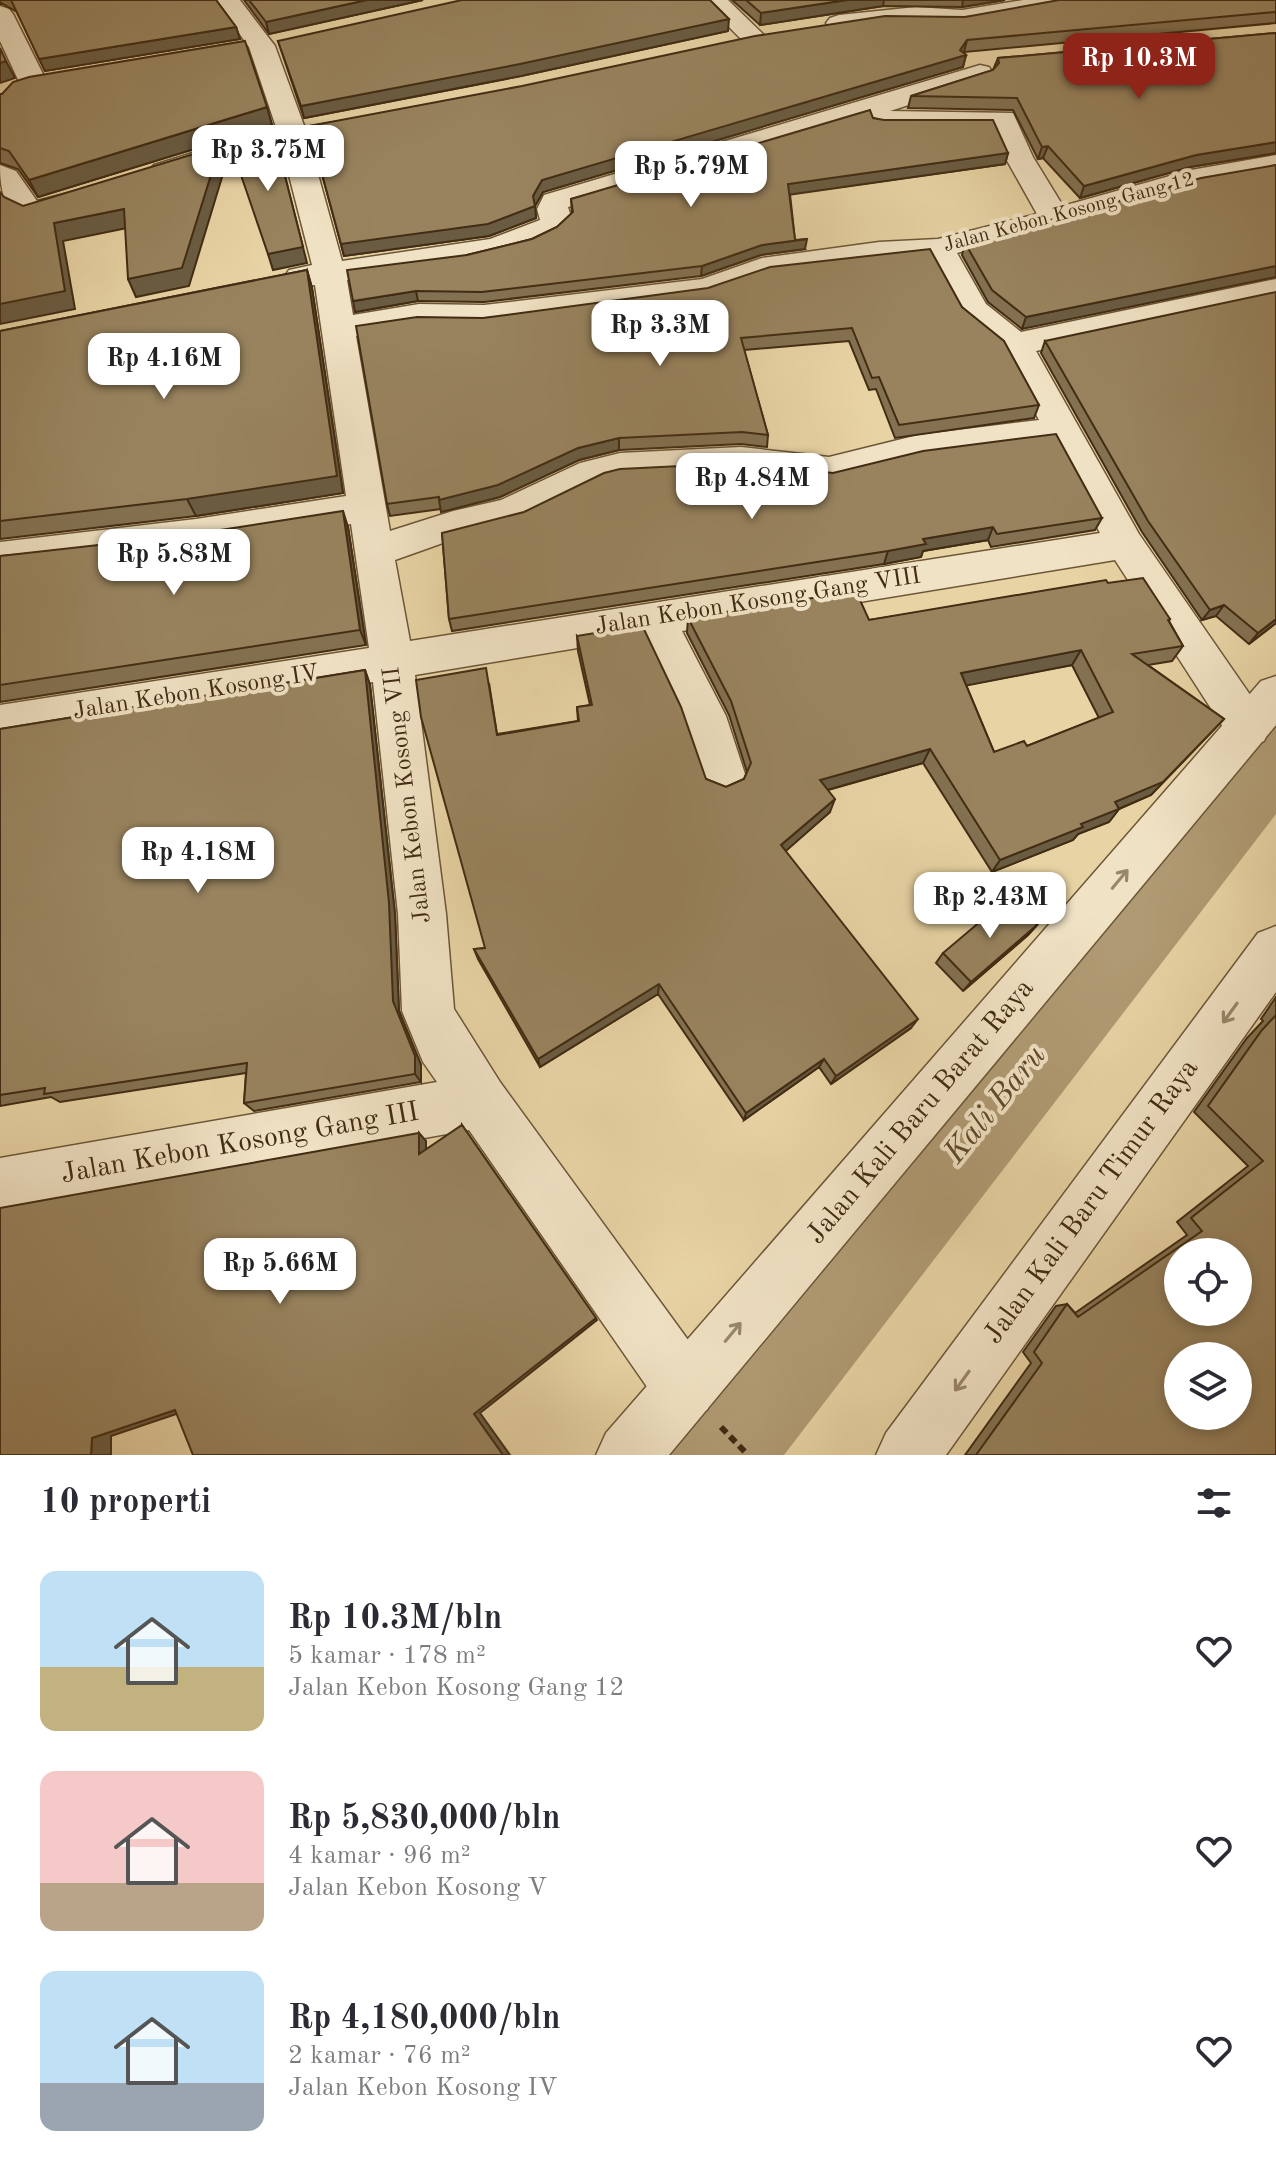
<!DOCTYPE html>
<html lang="id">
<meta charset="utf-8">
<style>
body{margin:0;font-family:"Old Standard TT",serif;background:#f2f2f3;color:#2b2b33;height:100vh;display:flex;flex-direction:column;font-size:30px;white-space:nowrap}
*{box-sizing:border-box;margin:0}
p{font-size:26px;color:#7c7c81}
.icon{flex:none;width:44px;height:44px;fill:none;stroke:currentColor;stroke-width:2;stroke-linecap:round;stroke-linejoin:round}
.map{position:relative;height:1455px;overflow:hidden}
.details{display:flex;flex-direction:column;background:#fff;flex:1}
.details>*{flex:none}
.fabs{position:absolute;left:1164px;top:1238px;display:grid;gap:16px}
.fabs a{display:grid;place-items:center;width:88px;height:88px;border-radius:50%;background:#fff;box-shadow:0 4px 12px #0003;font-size:40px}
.price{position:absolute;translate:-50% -68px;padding:0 18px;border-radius:16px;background:#fff;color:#222;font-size:26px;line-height:52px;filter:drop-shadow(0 2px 4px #0008)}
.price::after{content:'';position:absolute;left:50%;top:48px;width:24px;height:18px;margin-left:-12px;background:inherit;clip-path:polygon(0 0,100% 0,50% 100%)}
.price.active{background:#8f2418;color:#fff}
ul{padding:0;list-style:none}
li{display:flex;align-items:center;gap:24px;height:200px;padding:0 40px}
li span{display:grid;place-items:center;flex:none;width:224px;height:160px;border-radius:16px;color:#555}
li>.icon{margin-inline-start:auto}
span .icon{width:96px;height:96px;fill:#fffc;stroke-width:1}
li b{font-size:34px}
h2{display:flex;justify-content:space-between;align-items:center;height:96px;padding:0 40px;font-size:34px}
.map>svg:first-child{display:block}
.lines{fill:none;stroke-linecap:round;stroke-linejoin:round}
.river{fill:#b09a73;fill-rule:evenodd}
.minor-casing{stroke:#6c5637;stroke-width:3}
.tertiary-casing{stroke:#6c5637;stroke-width:3}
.path{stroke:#422c13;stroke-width:6;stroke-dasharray:8 5;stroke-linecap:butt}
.minor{fill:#f0e2c4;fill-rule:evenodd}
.tertiary{fill:#f0e2c4;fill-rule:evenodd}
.wall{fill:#837151;stroke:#422c13;stroke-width:2;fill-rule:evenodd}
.shaded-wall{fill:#6a5c42;stroke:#422c13;stroke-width:2}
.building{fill:#98835e;stroke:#422c13;stroke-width:2;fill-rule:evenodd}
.oneway{stroke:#99876c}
.labels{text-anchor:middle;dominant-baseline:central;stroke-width:8;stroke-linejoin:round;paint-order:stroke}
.far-street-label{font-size:20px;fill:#422c13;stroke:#f0e2c4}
.street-label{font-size:24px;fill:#422c13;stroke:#f0e2c4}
.near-street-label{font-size:28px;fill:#422c13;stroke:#f0e2c4}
.near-water-label{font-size:32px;font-style:italic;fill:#5e482b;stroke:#f0e2c4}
</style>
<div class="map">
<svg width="1276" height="1455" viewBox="0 0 1276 1455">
<rect width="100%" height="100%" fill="#e8d3a4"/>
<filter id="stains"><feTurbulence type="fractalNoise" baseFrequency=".0025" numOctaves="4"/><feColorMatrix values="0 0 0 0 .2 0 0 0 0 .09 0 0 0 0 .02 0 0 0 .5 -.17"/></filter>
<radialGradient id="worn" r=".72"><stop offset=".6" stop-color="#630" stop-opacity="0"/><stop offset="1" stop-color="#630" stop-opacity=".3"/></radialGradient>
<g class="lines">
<path class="river" d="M 1276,722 L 1276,814 L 784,1455 L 661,1455 L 677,1416 L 1249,731 Z"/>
<defs>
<path id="minor" d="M 215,0 L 240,0 L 275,46 L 306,131 L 342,261 L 490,239 L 540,220 L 537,209 L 544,195 L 980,65 L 989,67 L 993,73 L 989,79 L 890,111 L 1013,113 L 1033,157 L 1063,206 L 1191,170 L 1276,155 L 1276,173 L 1195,187 L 1066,225 L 957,253 L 986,304 L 1021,332 L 1276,279 L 1276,299 L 1036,351 L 1139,534 L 1264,715 L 1270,728 L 1264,741 L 1248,747 L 1232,741 L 1115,560 L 682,631 L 726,716 L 746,777 L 739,791 L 723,797 L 707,791 L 683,720 L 644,637 L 415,675 L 446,914 L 454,1009 L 500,1082 L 707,1366 L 716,1388 L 707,1410 L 685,1419 L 663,1410 L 469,1130 L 0,1214 L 0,1158 L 437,1082 L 423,1062 L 402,1011 L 398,914 L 373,682 L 0,743 L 0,705 L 369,648 L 351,524 L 196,549 L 0,572 L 0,542 L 196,519 L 346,496 L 315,285 L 300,287 L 289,284 L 284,277 L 289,270 L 312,265 L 281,144 L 164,180 L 154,177 L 149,171 L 154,165 L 276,127 L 249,47 ZM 870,117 L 872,125 L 882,127 L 992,127 L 1005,157 L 1037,214 L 938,239 L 879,242 L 762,258 L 702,279 L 484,305 L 419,304 L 353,315 L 347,280 C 398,272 543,262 572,220 L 568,207 ZM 928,258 L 961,318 L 1002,351 L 1039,420 L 918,435 L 829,457 L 741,447 L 620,453 L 580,463 L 501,500 L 453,511 L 390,531 L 356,336 L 419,326 L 484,327 L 707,298 L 768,277 ZM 1052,444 L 1100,533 L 410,641 L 395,560 L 457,538 L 524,522 L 603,483 L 620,479 L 741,473 L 829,483 L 918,461 Z
M 702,0 L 728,0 L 766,37 L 762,42 L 744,42 Z
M 1023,0 L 1079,0 L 1076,5 L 1067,7 L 962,26 L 916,23 L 839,31 L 830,28 L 826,23 L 830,18 L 839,15 L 916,7 L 962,10 Z
M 0,6 L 9,9 L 13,14 L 48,84 L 44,90 L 24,90 L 20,84 L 0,41 Z
M 0,165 L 16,171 L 37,201 L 80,190 L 91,193 L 95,199 L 91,205 C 41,219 0,239 0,165 Z"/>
<path id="tertiary" d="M 1276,676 L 1276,725 L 669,1455 L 596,1455 L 606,1433 L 1261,681 Z
M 1276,926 L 1276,992 L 946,1455 L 876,1455 L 886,1433 L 1258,933 Z"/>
</defs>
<use href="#minor" class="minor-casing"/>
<use href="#tertiary" class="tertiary-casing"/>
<path class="path" d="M 721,1427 L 748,1455"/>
<use href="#minor" class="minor"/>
<use href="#tertiary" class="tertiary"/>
</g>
<path class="wall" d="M 0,0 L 216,0 L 236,27 L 240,39 L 45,71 L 17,12 L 1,3 L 0,4 Z
M 244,0 L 423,0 L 269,34 Z
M 732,0 L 1005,0 L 962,7 L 883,6 L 760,25 Z
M 1276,0 L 1276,23 L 964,52 L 966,55 L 963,67 L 543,192 L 535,206 L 536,218 L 489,236 L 344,256 L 309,126 L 965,17 Z
M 728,31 L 521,76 L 304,118 L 278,41 Z
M 1276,33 L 1276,153 L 1190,167 L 1080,198 L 1043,158 L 1038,159 L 1013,110 L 908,108 L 911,96 L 993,70 L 998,58 Z
M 0,94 L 267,107 L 272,125 L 38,197 L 18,169 L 0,163 Z
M 873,118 L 1008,153 L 1005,164 L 790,194 L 795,240 L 805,249 L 761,255 L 701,276 L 484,302 L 418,301 L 355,312 L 467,255 L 532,239 L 557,227 L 572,213 L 571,199 Z
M 1276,165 L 1022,329 L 988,302 L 962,255 L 965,243 L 1028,230 L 1029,226 Z
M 307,270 L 312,288 L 343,493 L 196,516 L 0,539 L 0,331 Z
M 962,307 L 1039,405 L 1034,418 L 895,438 L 876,389 L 869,390 L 849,341 L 744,350 L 768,435 L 767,447 L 741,444 L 619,450 L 579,460 L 500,497 L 441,512 L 441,509 L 390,516 L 387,504 L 483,318 Z
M 1045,341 L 1276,623 L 1249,644 L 1216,616 L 1202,620 L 1142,532 L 1041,353 Z
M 1102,518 L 1095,530 L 991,547 L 988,540 L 923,551 L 921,557 L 884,564 L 452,631 L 449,619 L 442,533 Z
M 348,527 L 366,645 L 0,702 L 0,556 Z
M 1108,583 L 1170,619 L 1169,621 L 1183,646 L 1172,661 L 1148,665 L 1224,719 L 1151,795 L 1119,809 L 1109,822 L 1078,834 L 1073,840 L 992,872 L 923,763 L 828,790 L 830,812 L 785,851 L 911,1028 L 831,1084 L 819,1067 L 744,1120 L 658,994 L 540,1067 L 478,959 L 474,949 L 485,948 L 489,683 L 497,734 L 578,721 L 577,707 L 590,705 L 578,651 L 577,636 L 706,779 L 726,787 L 744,779 L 747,772 L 729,715 L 687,633 L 688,618 L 869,620 ZM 1072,665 L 1099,718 L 1027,746 L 994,752 L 966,685 Z
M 365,670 L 370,685 L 395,914 L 399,1011 L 421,1065 L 421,1082 L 254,1111 L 244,1103 L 246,1073 L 60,1102 L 51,1097 L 0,1106 L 0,729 Z
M 1037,925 L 1028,935 L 963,991 L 936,963 L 943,953 Z
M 1276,997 L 1276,1455 L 965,1455 L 1031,1363 L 1023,1352 L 1056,1306 L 1067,1304 L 1075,1313 L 1187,1235 L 1177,1222 L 1248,1166 L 1194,1112 L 1247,1038 L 1263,1021 L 1261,1019 Z"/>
<path class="shaded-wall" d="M 367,0 L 423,0 L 269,34 L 266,22 Z
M 847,0 L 884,0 L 883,6 L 760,25 L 761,13 Z
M 963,0 L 1005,0 L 962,7 Z
M 729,19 L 728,31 L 521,76 L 304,118 L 301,106 Z
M 236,27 L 240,39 L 45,71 L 39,59 Z
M 967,40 L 964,52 L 961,56 L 966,55 L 963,67 L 543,192 L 535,206 L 536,218 L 489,236 L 344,256 L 341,244 L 533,196 L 542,180 L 960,50 Z
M 6,61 L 15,78 L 0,83 L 0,63 Z
M 267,107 L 272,125 L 38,197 L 29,180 Z
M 274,133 L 307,263 L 273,270 L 268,254 Z
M 1276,142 L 1276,153 L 1190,167 L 1080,198 L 1084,186 L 1196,155 Z
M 220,146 L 226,164 L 189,286 L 136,297 L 128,279 Z
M 1048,146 L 1043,158 L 1038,159 L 1042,147 Z
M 1008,153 L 1005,164 L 787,195 L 788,184 Z
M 124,209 L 132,227 L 63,241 L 75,309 L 0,324 L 0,304 L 54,223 Z
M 807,239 L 805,249 L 761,255 L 701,276 L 702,266 L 762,245 Z
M 1276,266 L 1276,277 L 1022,329 L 1026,317 Z
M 307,270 L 312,288 L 343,493 L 196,516 L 187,499 Z
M 416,291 L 418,301 L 355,312 L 353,301 Z
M 619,438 L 619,450 L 579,460 L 500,497 L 441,512 L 439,500 L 578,448 Z
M 343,511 L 348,527 L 366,645 L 360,630 Z
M 993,527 L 988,540 L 923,551 L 921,557 L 884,564 L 888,551 L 923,539 Z
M 1224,605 L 1216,616 L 1202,620 L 1210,610 Z
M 1276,619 L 1276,623 L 1249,644 L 1258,633 Z
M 1081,650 L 1072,665 L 954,688 L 961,673 Z
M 365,670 L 370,685 L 395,914 L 399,1011 L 421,1065 L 421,1082 L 415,1074 L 393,1001 Z
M 1224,719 L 1151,795 L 1116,810 L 1119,809 L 1109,822 L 1078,834 L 1073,840 L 992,872 L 1000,860 L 1081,824 L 1115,802 Z
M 930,749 L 923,763 L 816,793 L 820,780 Z
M 835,799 L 830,812 L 778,858 L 781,845 Z
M 1037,925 L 1028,935 L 963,991 L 971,982 Z
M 659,984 L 658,994 L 540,1067 L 538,1059 Z
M 918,1019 L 911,1028 L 831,1084 L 836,1076 Z
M 824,1059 L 819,1067 L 744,1120 L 746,1113 Z
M 462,1125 L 597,1320 L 480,1413 L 510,1455 L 503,1455 L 474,1414 Z
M 419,1133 L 426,1141 L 426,1161 L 419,1154 Z
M 191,1409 L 111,1436 L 111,1455 L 91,1455 L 92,1438 L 175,1410 Z"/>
<path class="building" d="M 11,0 L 216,0 L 236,27 L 39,59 Z
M 249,0 L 367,0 L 266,22 Z
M 462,0 L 710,0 L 729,19 L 520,64 L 301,106 L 278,41 Z
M 746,0 L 847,0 L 761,13 Z
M 1059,0 L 1276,0 L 1276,12 L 967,40 L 960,50 L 966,55 L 542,180 L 533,196 L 535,206 L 488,224 L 341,244 L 309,126 L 522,86 L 755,36 L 885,16 L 965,17 Z
M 1276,33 L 1276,142 L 1196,155 L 1084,186 L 1048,146 L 1042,147 L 1017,98 L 911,96 L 993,70 L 999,63 L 998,58 Z
M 245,41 L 267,107 L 29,180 L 9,151 L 0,148 L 0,94 L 2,94 L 13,82 L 29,77 Z
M 0,48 L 6,61 L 0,63 Z
M 870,110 L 873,118 L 884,120 L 993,120 L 1008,153 L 788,184 L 795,240 L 807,239 L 762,245 L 702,266 L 482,292 L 416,291 L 353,301 L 347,270 L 467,255 L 532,239 L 557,227 L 573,212 L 571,199 Z
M 274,133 L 303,247 L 268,254 L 231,146 Z
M 220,146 L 182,268 L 128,279 L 124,209 L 54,223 L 65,291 L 0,304 L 0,192 L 4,197 L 23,206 Z
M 1276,165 L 1276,266 L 1026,317 L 992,290 L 965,243 L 1030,229 L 1029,226 L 1201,178 Z
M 930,249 L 962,307 L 1004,341 L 1039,405 L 899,425 L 879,377 L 872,378 L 852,328 L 741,338 L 768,435 L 742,432 L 619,438 L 578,448 L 498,485 L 439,500 L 439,497 L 387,504 L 356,326 L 417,317 L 483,318 L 708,288 L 770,267 Z
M 307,270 L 337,476 L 187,499 L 0,521 L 0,331 Z
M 1276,292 L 1276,619 L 1258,633 L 1224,605 L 1210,610 L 1148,521 L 1045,341 Z
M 1056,434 L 1102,518 L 997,534 L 993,527 L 923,539 L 926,544 L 888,551 L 449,619 L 442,533 L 524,512 L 604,473 L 620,469 L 742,463 L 833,473 L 923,451 Z
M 343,511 L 360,630 L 0,685 L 0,556 L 188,535 Z
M 1143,578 L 1170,619 L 1168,620 L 1183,646 L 1132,654 L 1224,719 L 1163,782 L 1115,802 L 1119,809 L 1081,824 L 1083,827 L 1000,860 L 930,749 L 820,780 L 835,799 L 781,845 L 918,1019 L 836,1076 L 824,1059 L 746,1113 L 659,984 L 538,1059 L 474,949 L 485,948 L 421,717 L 416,680 L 486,668 L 497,735 L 579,721 L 577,707 L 592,705 L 577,636 L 642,625 L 681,707 L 706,779 L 726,787 L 744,779 L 751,763 L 731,701 L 688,618 L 856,591 L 869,620 L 1106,580 L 1108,583 ZM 1081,650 L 1113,712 L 1027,746 L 1024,741 L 994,752 L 961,673 Z
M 365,670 L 389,903 L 393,1001 L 415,1056 L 415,1074 L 244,1103 L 247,1063 L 44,1094 L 45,1088 L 0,1095 L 0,729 Z
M 1008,898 L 1037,925 L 971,982 L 943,953 Z
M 1276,1015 L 1276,1455 L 976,1455 L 1042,1363 L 1034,1352 L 1067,1304 L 1078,1317 L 1202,1231 L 1191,1218 L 1263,1161 L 1208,1106 L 1262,1030 ZM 1178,1252 L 1238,1252 L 1238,1312 L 1178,1312 ZM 1178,1356 L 1238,1356 L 1238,1416 L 1178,1416 Z
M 462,1125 L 596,1318 L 474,1414 L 503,1455 L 193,1455 L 175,1410 L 92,1438 L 91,1455 L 0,1455 L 0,1208 L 419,1133 L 419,1154 Z"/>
<defs><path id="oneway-shaft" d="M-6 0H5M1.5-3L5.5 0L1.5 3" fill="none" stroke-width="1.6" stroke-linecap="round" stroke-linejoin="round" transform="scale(2)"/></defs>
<g class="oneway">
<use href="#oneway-shaft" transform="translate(1120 879) rotate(-50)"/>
<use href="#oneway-shaft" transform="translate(1230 1013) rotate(126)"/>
<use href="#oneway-shaft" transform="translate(733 1332) rotate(-50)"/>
<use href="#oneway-shaft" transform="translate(962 1381) rotate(126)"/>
</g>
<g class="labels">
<g class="far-street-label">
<text transform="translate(1069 213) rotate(-15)">Jalan Kebon Kosong Gang 12</text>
</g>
<g class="street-label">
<text transform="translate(758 602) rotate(-9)">Jalan Kebon Kosong Gang VIII</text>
<text transform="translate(196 693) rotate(-9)">Jalan Kebon Kosong IV</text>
<text transform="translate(408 795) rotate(-97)">Jalan Kebon Kosong VII</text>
</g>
<g class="near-street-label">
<text transform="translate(921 1112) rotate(-50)">Jalan Kali Baru Barat Raya</text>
<text transform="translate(240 1144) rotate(-10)">Jalan Kebon Kosong Gang III</text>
<text transform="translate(1092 1202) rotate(-54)">Jalan Kali Baru Timur Raya</text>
</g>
<g class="near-water-label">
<text transform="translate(996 1105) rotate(-51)">Kali Baru</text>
</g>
</g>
<rect width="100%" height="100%" filter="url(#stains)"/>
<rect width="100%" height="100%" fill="url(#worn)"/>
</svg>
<div class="fabs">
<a><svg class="icon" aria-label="locate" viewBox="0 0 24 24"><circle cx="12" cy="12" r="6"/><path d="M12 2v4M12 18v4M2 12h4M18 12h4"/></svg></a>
<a><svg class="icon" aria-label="layers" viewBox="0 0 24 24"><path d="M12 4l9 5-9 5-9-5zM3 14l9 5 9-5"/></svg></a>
</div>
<b class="price active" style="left:1139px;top:101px">Rp 10.3M</b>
<b class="price" style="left:268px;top:193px">Rp 3.75M</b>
<b class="price" style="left:691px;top:209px">Rp 5.79M</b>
<b class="price" style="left:660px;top:368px">Rp 3.3M</b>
<b class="price" style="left:164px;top:401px">Rp 4.16M</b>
<b class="price" style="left:752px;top:521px">Rp 4.84M</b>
<b class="price" style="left:174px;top:597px">Rp 5.83M</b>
<b class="price" style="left:198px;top:895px">Rp 4.18M</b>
<b class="price" style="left:990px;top:940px">Rp 2.43M</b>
<b class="price" style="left:280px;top:1306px">Rp 5.66M</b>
</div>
<section class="details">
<h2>10 properti<svg class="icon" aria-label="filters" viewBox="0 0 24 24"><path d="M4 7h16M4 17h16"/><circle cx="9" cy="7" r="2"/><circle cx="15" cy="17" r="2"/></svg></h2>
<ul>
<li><span style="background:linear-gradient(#bfe0f5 60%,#c2b280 0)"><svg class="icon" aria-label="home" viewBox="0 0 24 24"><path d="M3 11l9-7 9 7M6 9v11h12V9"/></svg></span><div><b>Rp 10.3M/bln</b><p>5 kamar · 178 m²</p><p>Jalan Kebon Kosong Gang 12</p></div><svg class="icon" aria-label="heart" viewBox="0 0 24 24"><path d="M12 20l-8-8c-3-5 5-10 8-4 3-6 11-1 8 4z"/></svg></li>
<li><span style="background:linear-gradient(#f6c9c9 70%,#b9a48a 0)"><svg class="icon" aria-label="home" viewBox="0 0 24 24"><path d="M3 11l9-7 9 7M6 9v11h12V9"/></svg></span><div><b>Rp 5,830,000/bln</b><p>4 kamar · 96 m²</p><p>Jalan Kebon Kosong V</p></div><svg class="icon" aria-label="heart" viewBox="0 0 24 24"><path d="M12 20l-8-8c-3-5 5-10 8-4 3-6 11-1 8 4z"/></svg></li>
<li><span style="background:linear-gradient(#bfe0f5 70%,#9aa5b1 0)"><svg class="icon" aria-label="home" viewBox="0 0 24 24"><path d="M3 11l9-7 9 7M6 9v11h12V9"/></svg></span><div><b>Rp 4,180,000/bln</b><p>2 kamar · 76 m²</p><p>Jalan Kebon Kosong IV</p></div><svg class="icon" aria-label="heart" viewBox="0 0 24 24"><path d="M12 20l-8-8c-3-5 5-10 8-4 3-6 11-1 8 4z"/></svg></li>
</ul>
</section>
